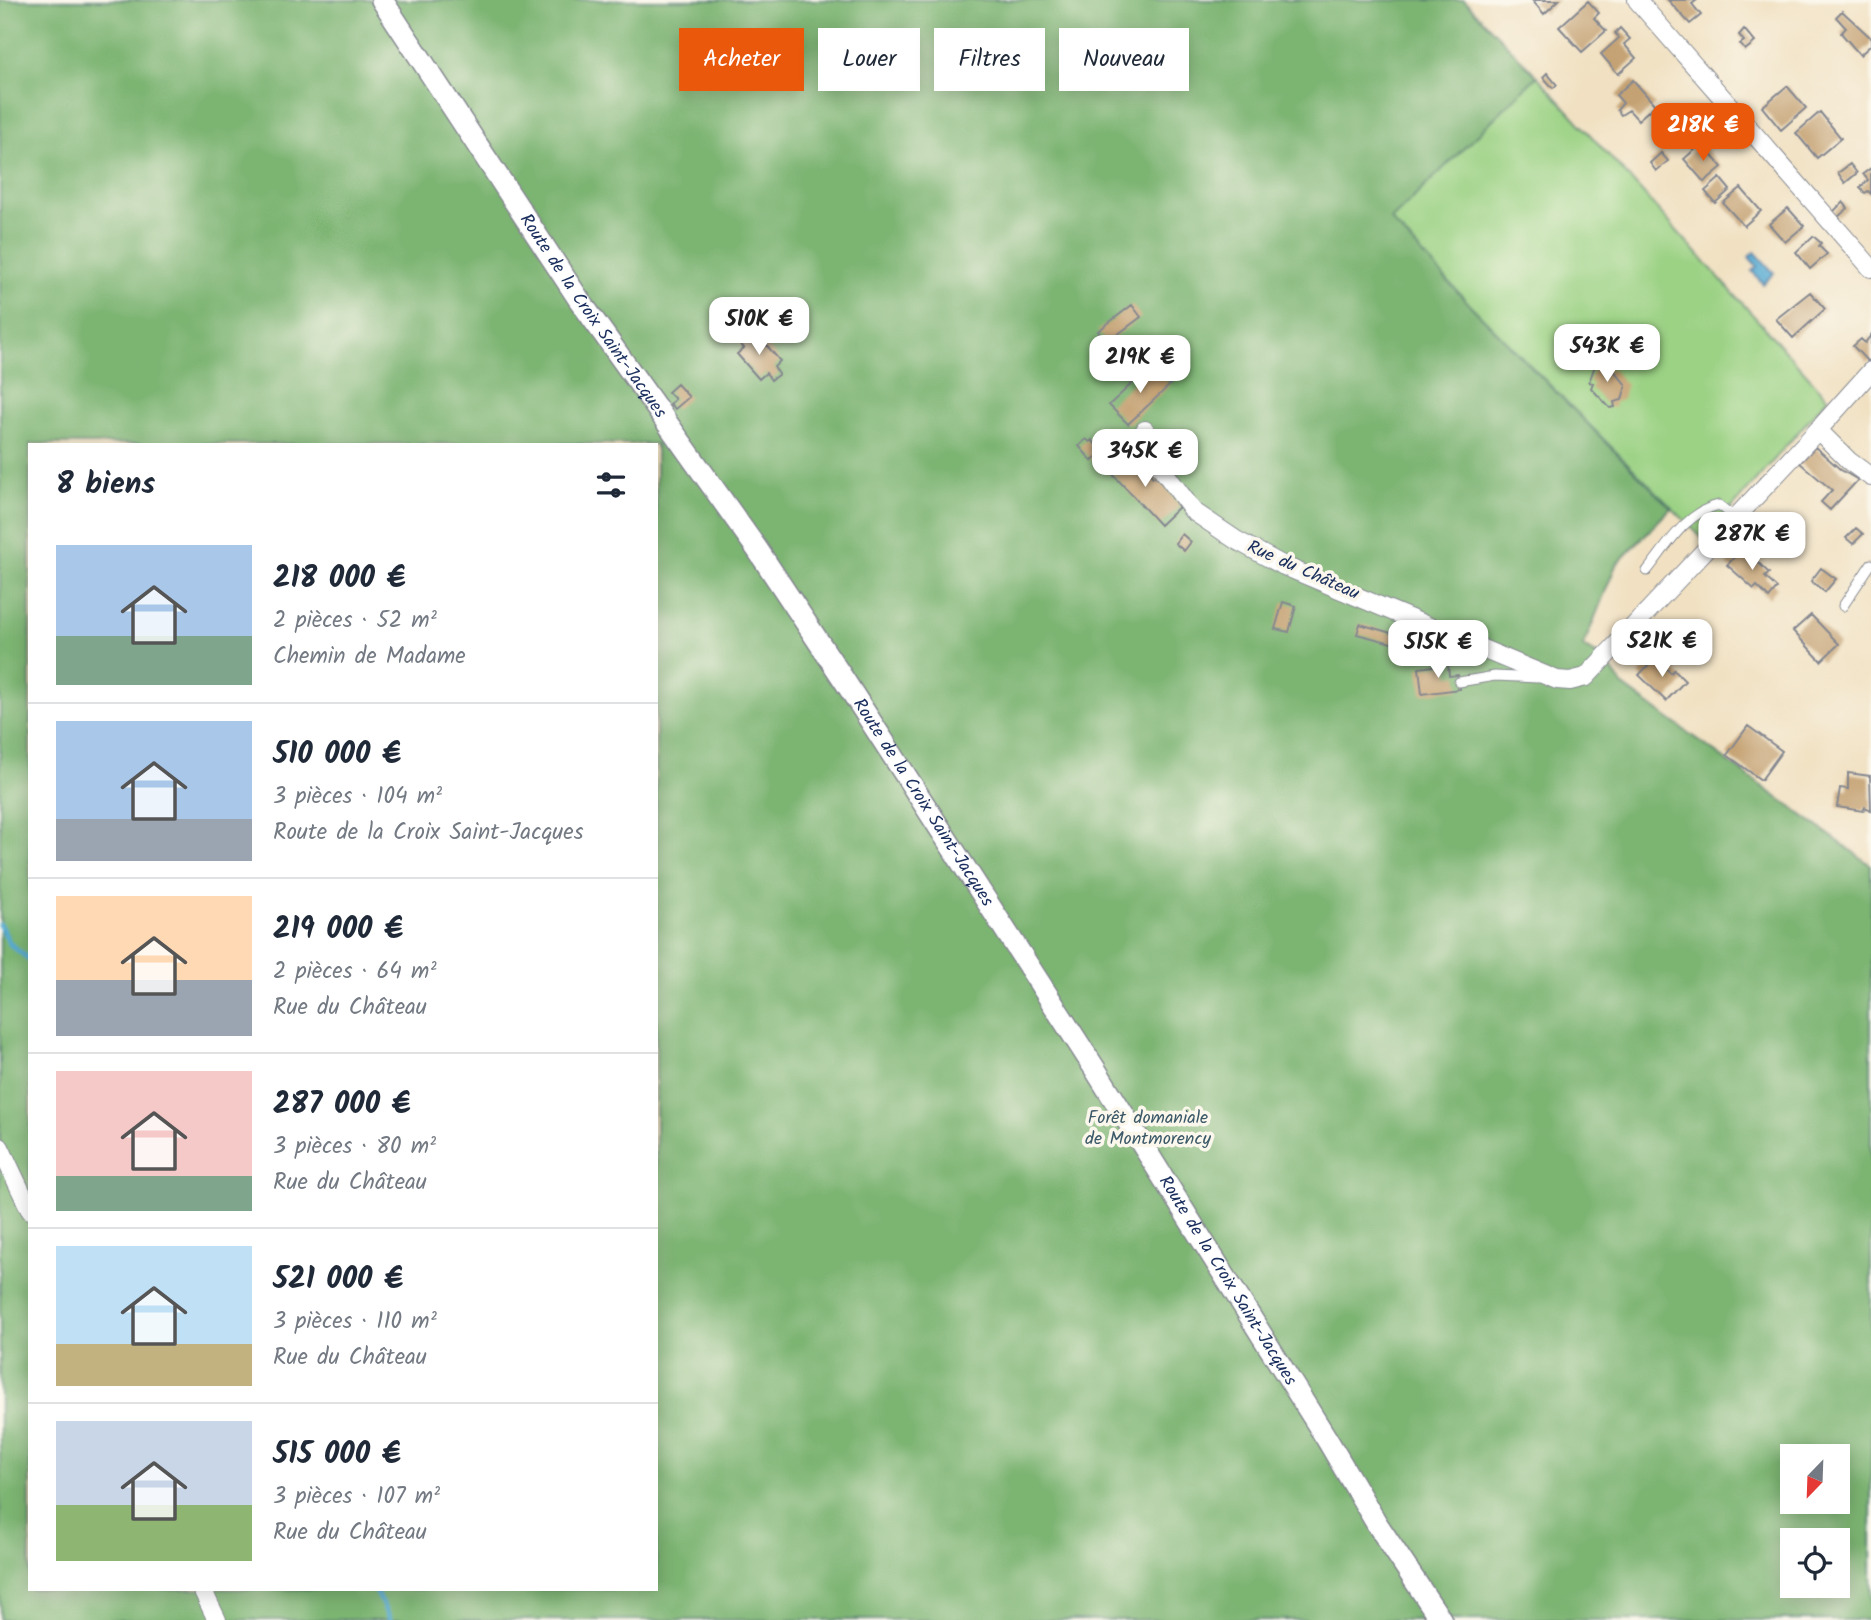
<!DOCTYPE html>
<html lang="fr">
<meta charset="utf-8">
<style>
body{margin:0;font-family:Kalam,sans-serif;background:#f6f6f7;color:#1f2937;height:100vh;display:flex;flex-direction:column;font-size:26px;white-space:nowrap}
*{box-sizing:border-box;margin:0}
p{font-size:23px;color:#747a83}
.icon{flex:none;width:38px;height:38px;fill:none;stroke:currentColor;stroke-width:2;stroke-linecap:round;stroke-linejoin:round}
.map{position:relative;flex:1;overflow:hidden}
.details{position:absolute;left:28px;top:443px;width:630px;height:1148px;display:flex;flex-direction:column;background:#fff;border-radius:0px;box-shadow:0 4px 18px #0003}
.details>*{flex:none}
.top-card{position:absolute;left:679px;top:28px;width:665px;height:63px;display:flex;gap:14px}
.needle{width:46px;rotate:203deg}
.tools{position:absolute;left:1780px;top:1444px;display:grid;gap:14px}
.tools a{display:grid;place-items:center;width:70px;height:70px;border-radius:0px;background:#fff;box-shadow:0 4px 18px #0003;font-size:35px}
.price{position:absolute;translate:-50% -60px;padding:0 16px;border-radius:14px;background:#fff;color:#222;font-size:23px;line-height:46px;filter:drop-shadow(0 2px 4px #0008)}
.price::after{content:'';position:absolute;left:50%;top:42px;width:21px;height:16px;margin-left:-10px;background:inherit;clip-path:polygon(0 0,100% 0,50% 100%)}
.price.current{background:#ea580c;color:#fff}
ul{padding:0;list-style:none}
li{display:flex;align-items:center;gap:21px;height:175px;padding:0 28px}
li+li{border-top:2px solid #e0e1e3}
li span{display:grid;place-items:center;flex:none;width:196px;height:140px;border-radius:0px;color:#555}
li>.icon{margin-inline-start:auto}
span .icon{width:84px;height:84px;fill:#fffc;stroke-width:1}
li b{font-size:30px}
h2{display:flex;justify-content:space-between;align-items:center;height:84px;padding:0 28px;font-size:30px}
.tag{padding:0 24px;border-radius:0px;background:#fff;box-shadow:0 4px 18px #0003;font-size:24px;line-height:63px}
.tag.current{background:#ea580c;color:#fff}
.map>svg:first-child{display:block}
.green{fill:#9bd284;stroke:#5b8071;stroke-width:2}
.forest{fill:#7cb472;stroke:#4c7268;stroke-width:2;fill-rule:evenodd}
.water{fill:#57aad2;stroke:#396c98;stroke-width:2}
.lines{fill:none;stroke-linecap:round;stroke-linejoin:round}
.stream{stroke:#57aad2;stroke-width:5}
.building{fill:#c5a273}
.service-casing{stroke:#868890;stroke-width:11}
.minor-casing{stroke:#868890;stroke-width:20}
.tertiary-casing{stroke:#868890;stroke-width:24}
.service{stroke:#fff;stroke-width:9}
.minor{stroke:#fff;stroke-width:18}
.tertiary{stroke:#fff;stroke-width:21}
.labels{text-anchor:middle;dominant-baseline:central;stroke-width:7;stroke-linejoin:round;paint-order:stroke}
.street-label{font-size:18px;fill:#1b2f5e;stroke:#fbf7ec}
.park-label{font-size:18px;fill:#3b5868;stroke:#fbf7ec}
</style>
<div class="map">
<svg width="1871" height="1620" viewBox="0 0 1871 1620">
<rect width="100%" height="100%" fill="#fbf7ec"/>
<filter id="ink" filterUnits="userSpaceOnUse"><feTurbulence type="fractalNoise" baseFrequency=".0143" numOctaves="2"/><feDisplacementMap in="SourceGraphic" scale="14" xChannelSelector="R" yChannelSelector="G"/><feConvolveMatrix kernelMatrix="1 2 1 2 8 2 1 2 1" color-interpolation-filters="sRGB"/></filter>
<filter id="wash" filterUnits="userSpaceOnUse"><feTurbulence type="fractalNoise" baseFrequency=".00686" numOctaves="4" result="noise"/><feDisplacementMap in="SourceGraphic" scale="28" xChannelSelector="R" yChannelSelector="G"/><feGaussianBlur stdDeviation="1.57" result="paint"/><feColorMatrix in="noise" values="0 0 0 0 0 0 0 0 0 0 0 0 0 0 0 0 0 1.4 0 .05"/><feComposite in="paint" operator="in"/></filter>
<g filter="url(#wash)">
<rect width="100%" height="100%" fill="#f1e1c2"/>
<path class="green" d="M 1537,76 L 1828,398 L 1704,540 L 1470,305 L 1390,219 Z"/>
<path class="forest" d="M 0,0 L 1464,0 L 1537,76 L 1391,220 L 1470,305 L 1671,508 L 1616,565 L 1583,647 L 1604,658 L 1622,685 L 1871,865 L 1871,1620 L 0,1620 ZM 30,444 L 656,444 L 656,1589 L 30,1589 ZM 1792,1456 L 1838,1456 L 1838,1502 L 1792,1502 ZM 1792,1540 L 1838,1540 L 1838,1586 L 1792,1586 Z"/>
<path class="water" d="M 1755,252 L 1774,273 L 1763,284 L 1752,271 L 1757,266 L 1749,257 Z"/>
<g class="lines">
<path class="stream" d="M 0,925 L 10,944 L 30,960
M 375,1589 L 390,1620"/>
</g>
<g id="blocks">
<path class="building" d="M 1532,0 L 1559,0 L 1544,14 Z
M 1668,0 L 1697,0 L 1692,4 L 1701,15 L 1690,24 Z
M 1588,1 L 1599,13 L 1594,18 L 1606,31 L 1582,52 L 1559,27 Z
M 1842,11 L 1871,38 L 1871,45 L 1860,55 L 1841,33 L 1846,28 L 1836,17 Z
M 1620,28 L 1630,39 L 1624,44 L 1636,58 L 1618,74 L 1601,54 L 1619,38 L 1615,33 Z
M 1744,29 L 1755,42 L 1745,50 L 1740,44 L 1744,41 L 1739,35 Z
M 1547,73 L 1557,85 L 1553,88 L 1543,77 Z
M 1633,80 L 1655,105 L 1638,120 L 1629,110 L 1621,115 L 1617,110 L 1623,103 L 1616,95 Z
M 1787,86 L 1806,108 L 1781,130 L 1762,107 Z
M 1673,109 L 1692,131 L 1673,147 L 1654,125 Z
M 1820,112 L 1841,138 L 1817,158 L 1796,133 Z
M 1701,144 L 1722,167 L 1704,182 L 1684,159 Z
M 1661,153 L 1668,161 L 1656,171 L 1650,163 Z
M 1850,164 L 1857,173 L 1845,183 L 1838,173 Z
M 1871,168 L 1871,194 L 1868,191 L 1865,193 L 1860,188 L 1868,180 L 1863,174 Z
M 1720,178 L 1730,190 L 1715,203 L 1705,191 Z
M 1741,188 L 1761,211 L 1744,226 L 1723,203 Z
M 1843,202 L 1848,208 L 1838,217 L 1833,212 Z
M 1788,208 L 1804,226 L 1785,242 L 1769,224 Z
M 1813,236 L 1821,243 L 1819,246 L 1827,254 L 1810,269 L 1796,252 Z
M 1810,292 L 1825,309 L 1793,338 L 1776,319 Z
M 1132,305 L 1141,317 L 1106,343 L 1098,331 Z
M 746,335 L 751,341 L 758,335 L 780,361 L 774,367 L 779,374 L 771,380 L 766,373 L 759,379 L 737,354 L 744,348 L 738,342 Z
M 1871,335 L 1871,359 L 1868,362 L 1853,346 L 1861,339 L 1865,343 Z
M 1606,361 L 1608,370 L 1613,369 L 1626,385 L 1622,400 L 1614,402 L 1615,407 L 1610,408 L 1591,388 L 1593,383 L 1589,382 L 1596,363 Z
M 1152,365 L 1170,385 L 1128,424 L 1109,405 Z
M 677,384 L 689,397 L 675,409 L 670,404 L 675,399 L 668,392 Z
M 1086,439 L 1090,442 L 1092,440 L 1099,448 L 1097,450 L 1100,454 L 1092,461 L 1079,446 Z
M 1815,447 L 1841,470 L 1858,480 L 1830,510 L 1821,502 L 1832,490 L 1800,463 Z
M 1134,456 L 1153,477 L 1159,478 L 1180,506 L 1160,525 L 1108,469 L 1119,458 L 1125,464 Z
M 1856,528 L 1863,534 L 1853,544 L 1846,538 Z
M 1182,534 L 1191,542 L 1184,551 L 1175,543 Z
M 1743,548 L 1769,573 L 1765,577 L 1777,588 L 1769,598 L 1757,586 L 1754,589 L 1727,565 Z
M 1821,568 L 1836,579 L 1825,592 L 1811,581 Z
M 1283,602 L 1296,606 L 1289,632 L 1275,629 Z
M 1811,615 L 1839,644 L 1821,661 L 1793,631 Z
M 1360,624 L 1405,637 L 1403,646 L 1357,634 Z
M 1655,658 L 1671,673 L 1674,670 L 1685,681 L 1666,701 L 1639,675 Z
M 1448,664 L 1449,676 L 1458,675 L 1460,689 L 1422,694 L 1419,668 Z
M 1748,726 L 1782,751 L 1761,780 L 1727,755 Z
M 1848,773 L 1870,776 L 1871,810 L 1865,807 L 1863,811 L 1837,807 L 1840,788 L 1848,789 Z"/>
</g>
</g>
<g filter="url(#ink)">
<use href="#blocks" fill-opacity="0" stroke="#868890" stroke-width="2"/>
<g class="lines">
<defs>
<path id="service" d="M 1647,571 C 1667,546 1686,512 1719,505 L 1736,518
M 1843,606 L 1871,564
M 1459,682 L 1495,676 L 1538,678"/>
<path id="minor" d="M 1637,0 L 1871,268
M 1145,430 L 1157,462 L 1193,511 L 1236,540 L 1284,566 L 1557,680 L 1570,681 L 1586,677 L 1818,430 L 1871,371
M 1818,430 L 1849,461 L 1871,477
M 0,1147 L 30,1210
M 202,1589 L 217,1620"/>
<g id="tertiary">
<path id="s1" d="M 382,0 L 578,298 L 757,549 L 844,680 L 1095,1069 L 1328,1441 L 1377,1524 L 1441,1620"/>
</g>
</defs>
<use href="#service" class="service-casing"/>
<use href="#minor" class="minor-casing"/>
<use href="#tertiary" class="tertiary-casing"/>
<use href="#service" class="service"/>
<use href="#minor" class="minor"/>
<use href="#tertiary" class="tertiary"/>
</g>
</g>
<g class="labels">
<g class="street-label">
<text stroke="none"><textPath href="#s1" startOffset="380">Route de la Croix Saint-Jacques</textPath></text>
<text transform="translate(1303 571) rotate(24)">Rue du Château</text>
<text stroke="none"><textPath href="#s1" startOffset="968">Route de la Croix Saint-Jacques</textPath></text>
<text stroke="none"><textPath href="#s1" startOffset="1535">Route de la Croix Saint-Jacques</textPath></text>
</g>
<g class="park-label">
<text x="1148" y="1118">Forêt domaniale<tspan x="1148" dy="21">de Montmorency</tspan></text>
</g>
</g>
</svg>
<div class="tools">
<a><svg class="needle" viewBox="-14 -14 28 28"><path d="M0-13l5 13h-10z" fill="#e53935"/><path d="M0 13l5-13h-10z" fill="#747a83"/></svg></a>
<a><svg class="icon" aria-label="locate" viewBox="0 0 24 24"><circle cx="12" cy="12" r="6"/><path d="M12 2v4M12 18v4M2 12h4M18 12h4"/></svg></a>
</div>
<b class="price current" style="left:1703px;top:163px">218K €</b>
<b class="price" style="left:759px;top:357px">510K €</b>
<b class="price" style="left:1607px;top:384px">543K €</b>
<b class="price" style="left:1140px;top:395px">219K €</b>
<b class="price" style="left:1145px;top:489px">345K €</b>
<b class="price" style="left:1752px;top:572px">287K €</b>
<b class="price" style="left:1662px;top:679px">521K €</b>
<b class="price" style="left:1438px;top:680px">515K €</b>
<div class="top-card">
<a class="tag current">Acheter</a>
<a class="tag">Louer</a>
<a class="tag">Filtres</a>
<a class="tag">Nouveau</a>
</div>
<section class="details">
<h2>8 biens<svg class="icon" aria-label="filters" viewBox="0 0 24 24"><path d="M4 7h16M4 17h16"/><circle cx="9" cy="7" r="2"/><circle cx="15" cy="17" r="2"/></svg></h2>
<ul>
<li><span style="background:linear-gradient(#a9c7e8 65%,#7fa58c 0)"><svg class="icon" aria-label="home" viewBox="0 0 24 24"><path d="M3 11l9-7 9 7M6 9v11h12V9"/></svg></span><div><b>218 000 €</b><p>2 pièces · 52 m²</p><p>Chemin de Madame</p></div></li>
<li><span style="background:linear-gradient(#a9c7e8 70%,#9aa5b1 0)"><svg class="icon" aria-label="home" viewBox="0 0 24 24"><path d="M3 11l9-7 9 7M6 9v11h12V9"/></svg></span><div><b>510 000 €</b><p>3 pièces · 104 m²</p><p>Route de la Croix Saint-Jacques</p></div></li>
<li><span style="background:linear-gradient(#ffd9b3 60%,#9aa5b1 0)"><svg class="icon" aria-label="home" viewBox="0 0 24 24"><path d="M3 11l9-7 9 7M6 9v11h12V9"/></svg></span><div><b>219 000 €</b><p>2 pièces · 64 m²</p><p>Rue du Château</p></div></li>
<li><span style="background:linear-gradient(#f6c9c9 75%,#7fa58c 0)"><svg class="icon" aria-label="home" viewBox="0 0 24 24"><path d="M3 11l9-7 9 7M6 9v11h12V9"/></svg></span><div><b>287 000 €</b><p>3 pièces · 80 m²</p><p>Rue du Château</p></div></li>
<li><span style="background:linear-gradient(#bfe0f5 70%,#c2b280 0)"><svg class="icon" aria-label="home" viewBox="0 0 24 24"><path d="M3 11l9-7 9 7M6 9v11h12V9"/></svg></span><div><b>521 000 €</b><p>3 pièces · 110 m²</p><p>Rue du Château</p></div></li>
<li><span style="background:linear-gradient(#c9d6e8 60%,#8fb573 0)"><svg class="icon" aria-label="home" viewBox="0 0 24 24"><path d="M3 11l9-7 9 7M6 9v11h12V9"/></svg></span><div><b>515 000 €</b><p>3 pièces · 107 m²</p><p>Rue du Château</p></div></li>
</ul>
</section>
</div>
